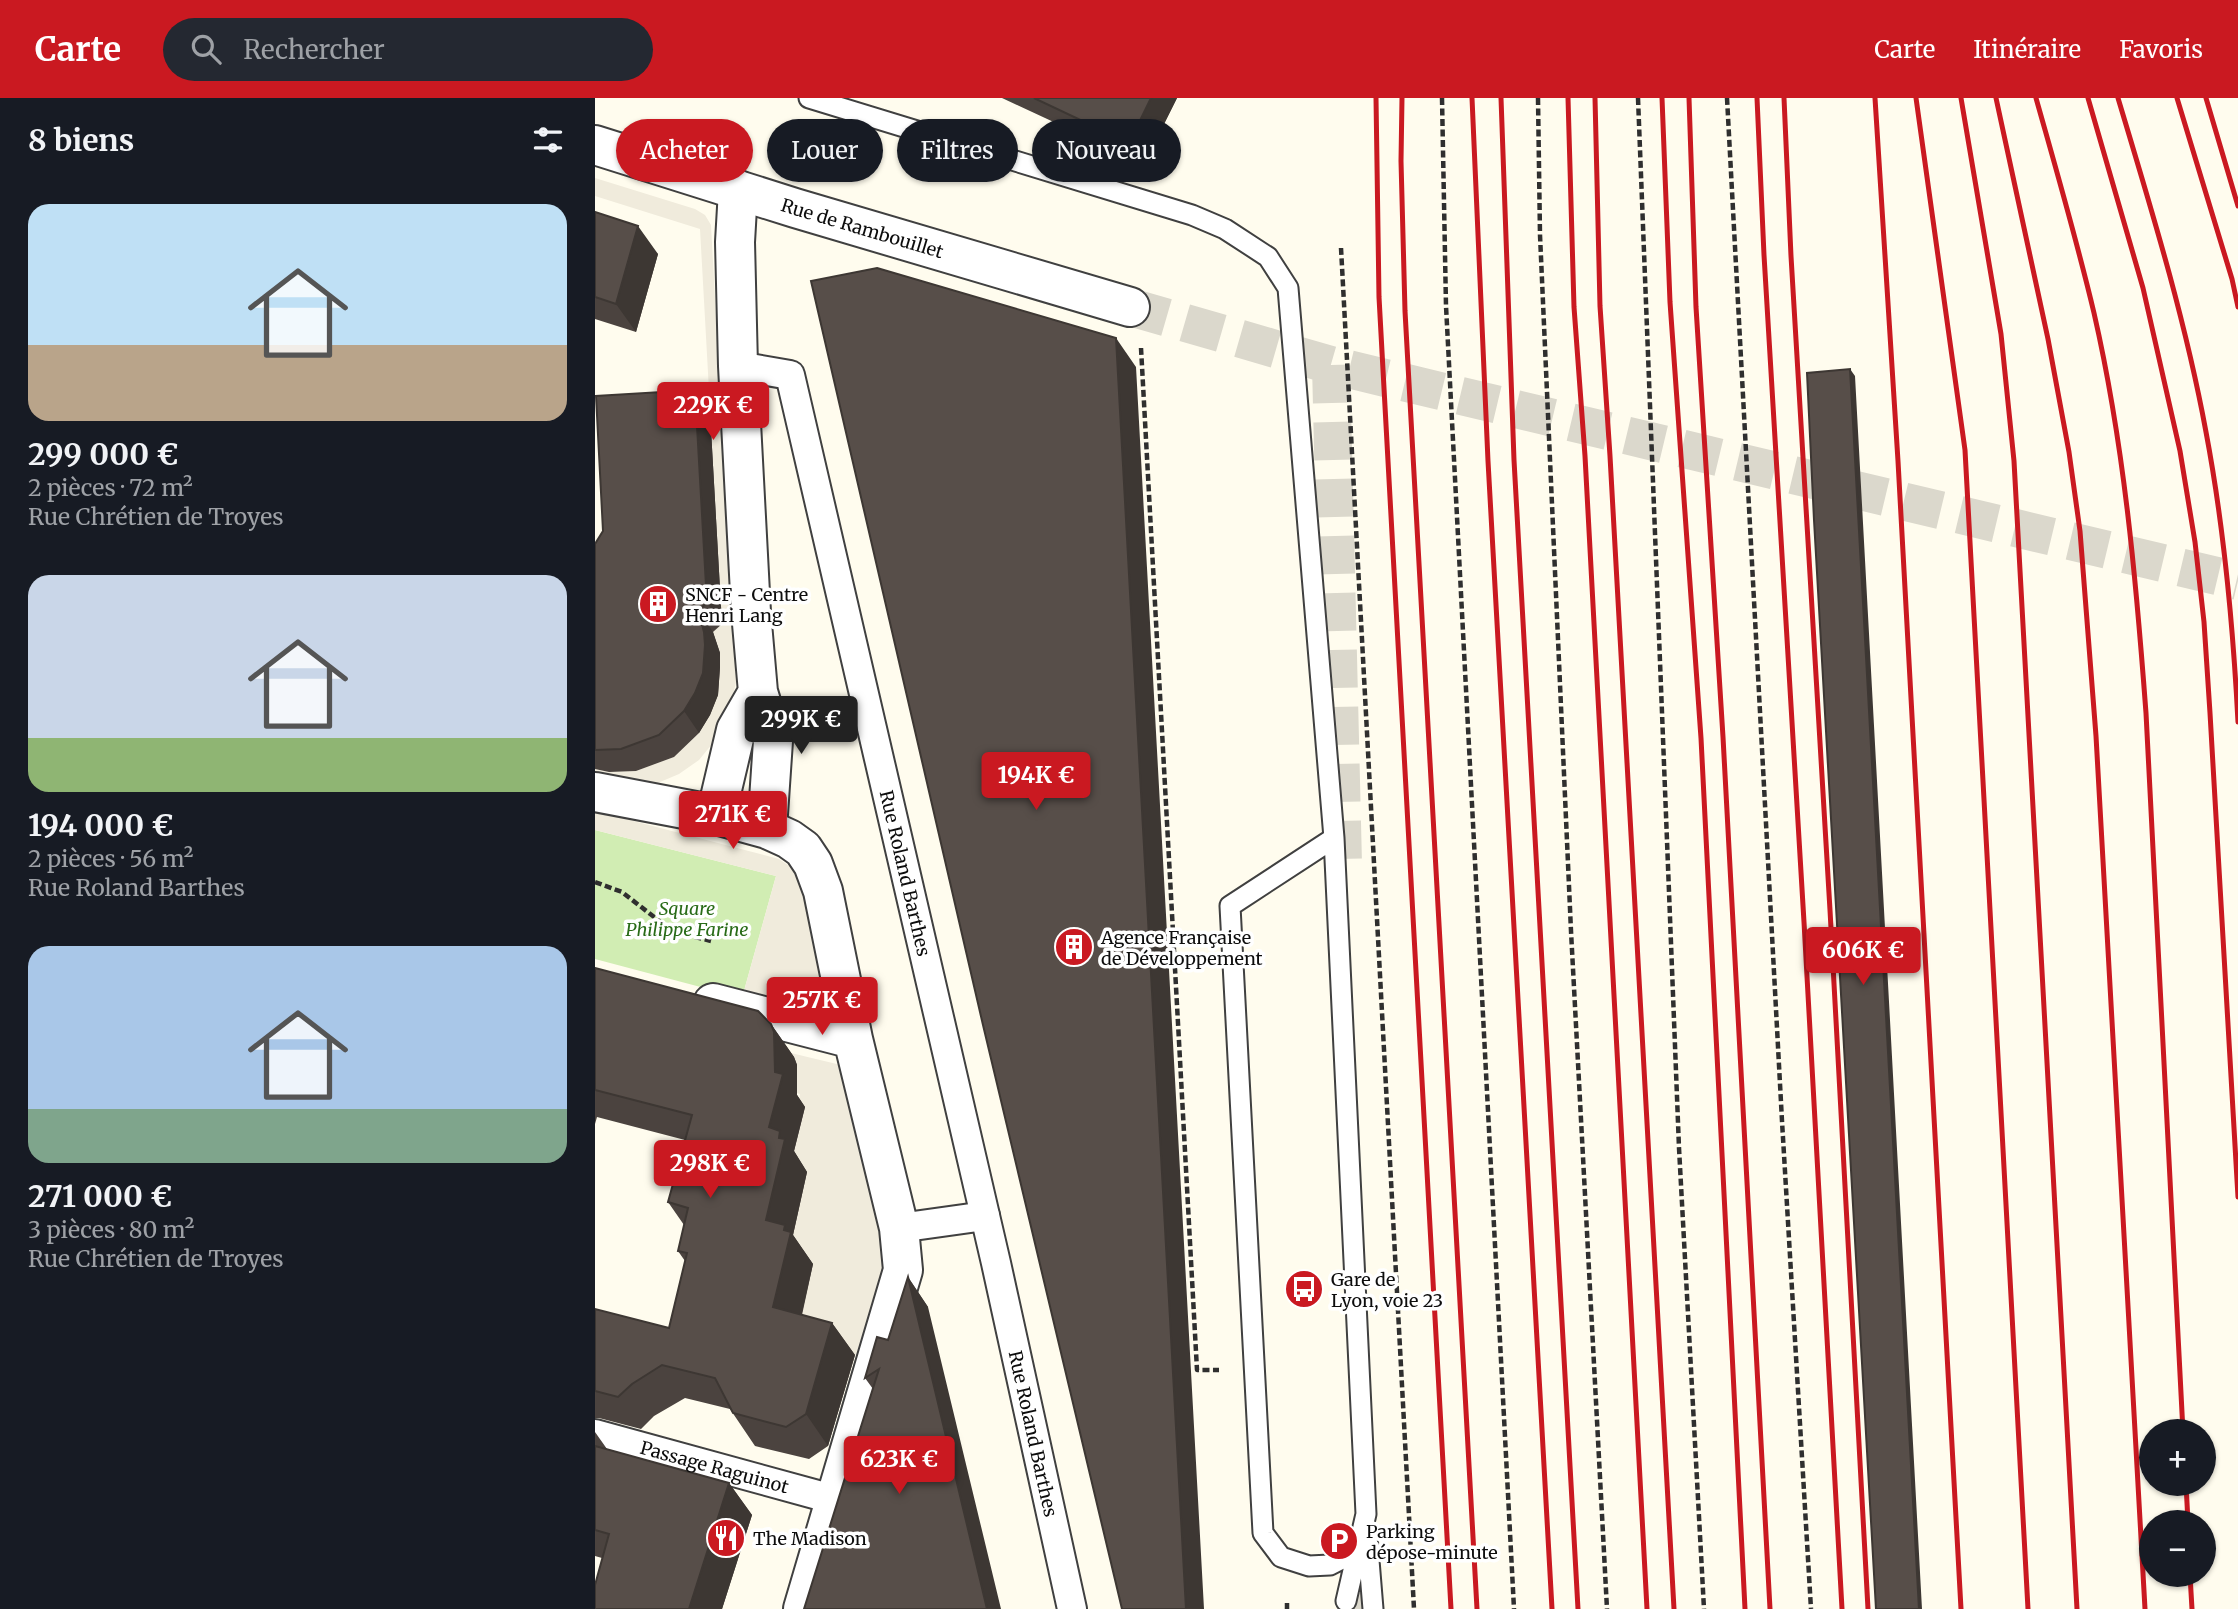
<!DOCTYPE html>
<html lang="fr">
<meta charset="utf-8">
<style>
body{margin:0;font-family:Merriweather,serif;background:#242831;color:#f1f3f6;height:100vh;display:flex;flex-direction:column;font-size:26px;white-space:nowrap}
*{box-sizing:border-box;margin:0}
p{font-size:23px;color:#9ea1a6}
.icon{flex:none;width:38px;height:38px;fill:none;stroke:currentColor;stroke-width:2;stroke-linecap:round;stroke-linejoin:round}
.map{position:relative;flex:1;overflow:hidden}
.details{display:flex;flex-direction:column;background:#171b24;width:595px}
.details>*{flex:none}
.top-card{position:absolute;left:21px;top:21px;width:665px;height:63px;display:flex;gap:14px}
.fabs{position:absolute;left:1544px;top:1321px;display:grid;gap:14px}
.fabs a{display:grid;place-items:center;width:77px;height:77px;border-radius:50%;background:#171b24;box-shadow:0 2px 5px #0004;font-size:35px}
.price{position:absolute;translate:-50% -60px;padding:0 16px;border-radius:7px;background:#ca1921;color:#fff;font-size:23px;line-height:46px;filter:drop-shadow(0 2px 4px #0008)}
.price::after{content:'';position:absolute;left:50%;top:42px;width:21px;height:16px;margin-left:-10px;background:inherit;clip-path:polygon(0 0,100% 0,50% 100%)}
.price.on{background:#222;color:#fff}
ul{padding:0;list-style:none}
li{display:grid;align-content:center;gap:14px;height:371px;padding:0 28px}
li span{display:grid;place-items:center;height:217px;border-radius:21px;color:#555}
li>.icon{margin-inline-start:auto}
span .icon{width:126px;height:126px;fill:#fffc;stroke-width:1}
li b{font-size:30px}
h2{display:flex;justify-content:space-between;align-items:center;height:84px;padding:0 28px;font-size:30px}
.chip{padding:0 24px;border-radius:32px;background:#171b24;box-shadow:0 2px 5px #0004;font-size:24px;line-height:63px}
.chip.on{background:#ca1921;color:#fff}
header{display:flex;align-items:center;gap:42px;box-sizing:border-box;height:98px;padding:0 35px;background:#ca1921;color:#fff}
header strong{font-size:33px}
nav{display:flex;gap:38px;margin-inline-start:auto;font-size:24px}
.search{width:490px;height:63px;background:#242831;display:flex;align-items:center;gap:18px;box-sizing:border-box;padding:0 24px;border-radius:38px;color:#9ea1a6;font-size:26px}
main{display:flex;flex:1;min-height:0}
.map>svg:first-child{display:block}
.green{fill:#d1edb3}
.plaza{fill:#f0ebdc}
.lines{fill:none;stroke-linecap:round;stroke-linejoin:round}
.tertiary-tunnel{stroke:#dbd8cc;stroke-width:38;stroke-dasharray:38 19;stroke-linecap:butt}
.service-casing{stroke:#404040;stroke-width:23}
.pedestrian-casing{stroke:#404040;stroke-width:32}
.minor-casing{stroke:#404040;stroke-width:42}
.tertiary-casing{stroke:#404040;stroke-width:42}
.path{stroke:#2f2f2f;stroke-width:4.5;stroke-dasharray:7 3.5;stroke-linecap:butt}
.service{stroke:#fff;stroke-width:19}
.pedestrian{stroke:#fff;stroke-width:28}
.minor{stroke:#fff;stroke-width:38}
.tertiary{stroke:#fff;stroke-width:38}
.rail{stroke:#ca1921;stroke-width:5}
.wall{fill:#4b433f}
.shaded-wall{fill:#3d3733}
.building{fill:#574e49;stroke:#3d3733;stroke-width:2}
.labels{text-anchor:middle;dominant-baseline:central;stroke-width:7;stroke-linejoin:round;paint-order:stroke}
.street-label{font-size:18px;fill:#0d0d0d;stroke:#fff}
.poi-label{font-size:18px;fill:#0d0d0d;stroke:#fff;text-anchor:start}
.park-label{font-size:18px;font-style:italic;fill:#296b18;stroke:#fff}
</style>
<header>
<strong>Carte</strong>
<div class="search"><svg class="icon" aria-label="search" viewBox="0 0 24 24"><circle cx="10" cy="10" r="6"/><path d="M15 15l6 6"/></svg>Rechercher</div>
<nav><a>Carte</a><a>Itinéraire</a><a>Favoris</a></nav>
</header>
<main>
<section class="details">
<h2>8 biens<svg class="icon" aria-label="filters" viewBox="0 0 24 24"><path d="M4 7h16M4 17h16"/><circle cx="9" cy="7" r="2"/><circle cx="15" cy="17" r="2"/></svg></h2>
<ul>
<li><span style="background:linear-gradient(#bfe0f5 65%,#b9a48a 0)"><svg class="icon" aria-label="home" viewBox="0 0 24 24"><path d="M3 11l9-7 9 7M6 9v11h12V9"/></svg></span><div><b>299 000 €</b><p>2 pièces · 72 m²</p><p>Rue Chrétien de Troyes</p></div></li>
<li><span style="background:linear-gradient(#c9d6e8 75%,#8fb573 0)"><svg class="icon" aria-label="home" viewBox="0 0 24 24"><path d="M3 11l9-7 9 7M6 9v11h12V9"/></svg></span><div><b>194 000 €</b><p>2 pièces · 56 m²</p><p>Rue Roland Barthes</p></div></li>
<li><span style="background:linear-gradient(#a9c7e8 75%,#7fa58c 0)"><svg class="icon" aria-label="home" viewBox="0 0 24 24"><path d="M3 11l9-7 9 7M6 9v11h12V9"/></svg></span><div><b>271 000 €</b><p>3 pièces · 80 m²</p><p>Rue Chrétien de Troyes</p></div></li>
</ul>
</section>
<div class="map">
<svg width="1643" height="1511" viewBox="0 0 1643 1511">
<rect width="100%" height="100%" fill="#fffcee"/>
<path class="green" d="M 0,732 L 181,778 L 147,900 L 0,861 Z"/>
<path class="plaza" d="M 0,80 L 100,111 L 110,117 L 116,127 L 141,584 L 134,616 L 122,640 L 104,662 L 84,676 L 58,687 L 0,687 L 0,671 L 14,674 L 41,673 L 79,659 L 104,635 L 115,617 L 123,597 L 125,556 L 118,534 L 127,526 L 105,131 L 0,98 Z
M 0,713 L 184,761 L 197,770 L 205,781 L 242,923 L 147,900 L 181,778 L 0,732 Z
M 196,955 L 250,968 L 293,1166 L 269,1259 L 250,1254 L 190,1231 L 197,1062 L 205,996 L 193,992 L 202,970 Z"/>
<g class="lines">
<path class="tertiary-tunnel" d="M 535,209 L 736,267 L 1643,483
M 736,267 L 748,766
M 763,1438 L 765,1511"/>
<defs>
<path id="service" d="M 214,0 L 597,117 L 630,131 L 673,159 L 693,190 L 739,740 L 771,1416 L 751,1503
M 739,740 L 635,808 L 668,1435 L 686,1459 L 714,1468 L 735,1467 L 762,1453
M 772,1438 L 778,1511"/>
<g id="pedestrian">
<path id="s1" d="M 143,268 L 195,277 L 401,1165 L 477,1511"/>
<path d="M 304,1130 L 390,1118"/>
<path id="s2" d="M 0,1336 L 241,1402"/>
</g>
<path id="minor" d="M 143,92 L 140,144 L 143,268 L 156,514 L 163,594 L 178,643 L 172,731
M 0,694 L 121,717 L 172,731 L 194,741 L 208,751 L 218,766 L 228,793 L 258,941 L 304,1130 L 308,1172 L 208,1511
M 121,717 L 141,632 L 163,594
M 118,905 L 258,941"/>
<g id="tertiary">
<path id="s3" d="M 0,47 L 200,110 L 535,209"/>
</g>
</defs>
<use href="#service" class="service-casing"/>
<use href="#pedestrian" class="pedestrian-casing"/>
<use href="#minor" class="minor-casing"/>
<use href="#tertiary" class="tertiary-casing"/>
<path class="path" d="M 847,0 L 851,208 L 919,1511
M 943,0 L 945,137 L 976,833 L 1012,1511
M 1043,0 L 1084,1050 L 1109,1511
M 1132,0 L 1187,1023 L 1216,1511
M 746,150 L 819,1511
M 546,250 L 602,1272 L 624,1272
M 0,784 L 27,794 L 77,833 L 116,843
M 692,1505 L 692,1511"/>
<use href="#service" class="service"/>
<use href="#pedestrian" class="pedestrian"/>
<use href="#minor" class="minor"/>
<use href="#tertiary" class="tertiary"/>
<path class="rail" d="M 781,0 L 784,199 L 856,1511
M 807,0 L 806,63 L 810,213 L 882,1511
M 877,0 L 893,363 L 957,1511
M 906,0 L 919,362 L 983,1511
M 973,0 L 979,209 L 990,358 L 1052,1511
M 1000,0 L 1005,208 L 1015,358 L 1079,1511
M 1067,0 L 1075,204 L 1106,640 L 1150,1511
M 1094,0 L 1101,209 L 1128,639 L 1175,1511
M 1162,0 L 1169,157 L 1209,824 L 1247,1511
M 1189,0 L 1196,158 L 1235,812 L 1273,1511
M 1280,0 L 1303,363 L 1366,1511
M 1321,0 L 1370,352 L 1433,1511
M 1366,0 L 1406,236 L 1419,363 L 1482,1511
M 1401,0 L 1453,241 L 1474,354 L 1485,433 L 1501,638 L 1550,1511
M 1441,0 C 1461,71 1482,143 1499,215 C 1529,346 1541,481 1551,615 L 1588,1334
M 1493,0 L 1548,190 L 1585,353 L 1600,444 L 1609,524 L 1615,615 L 1643,1099
M 1523,0 C 1556,110 1590,220 1611,334 C 1629,429 1638,527 1643,624
M 1582,0 L 1637,181 L 1643,209
M 1611,0 L 1643,108
M 1591,1386 L 1593,1424
M 1595,1477 L 1597,1511"/>
</g>
<path class="wall" d="M 407,0 L 582,0 L 549,66 Z
M 0,114 L 63,156 L 41,234 L 0,221 Z
M 115,314 L 127,526 L 118,534 L 125,555 L 125,569 L 123,597 L 115,617 L 104,635 L 79,659 L 41,673 L 14,674 L 0,671 L 0,446 Z
M 0,870 L 176,926 L 199,959 L 202,967 L 202,997 L 210,1009 L 199,1053 L 212,1074 L 198,1137 L 218,1166 L 207,1217 L 237,1225 L 260,1257 L 233,1348 L 214,1361 L 160,1348 L 135,1311 L 90,1300 L 59,1318 L 46,1331 L 4,1320 L 0,1320 L 0,1211 L 74,1230 L 90,1163 L 83,1153 L 89,1127 L 73,1104 L 90,1042 L 2,1019 L 0,1026 Z
M 313,1179 L 333,1209 L 278,1291 L 270,1280 L 293,1242 Z
M 0,1334 L 12,1351 L 134,1385 L 157,1417 L 127,1511 L 0,1511 L 7,1460 L 0,1458 Z"/>
<path class="shaded-wall" d="M 556,0 L 582,0 L 549,66 L 534,45 Z
M 43,128 L 63,156 L 41,234 L 21,206 Z
M 521,240 L 541,269 L 609,1511 L 591,1511 Z
M 1255,271 L 1260,278 L 1327,1511 L 1324,1511 Z
M 100,292 L 115,314 L 127,526 L 112,505 Z
M 103,512 L 118,534 L 125,555 L 125,569 L 123,597 L 115,617 L 104,635 L 89,613 Z
M 176,926 L 199,959 L 202,967 L 202,997 L 210,1009 L 199,1053 L 212,1074 L 198,1137 L 218,1166 L 201,1241 L 178,1209 L 171,1122 L 174,1029 L 180,974 Z
M 313,1179 L 333,1209 L 406,1511 L 392,1511 Z
M 237,1225 L 260,1257 L 233,1348 L 211,1316 Z
M 134,1385 L 157,1417 L 127,1511 L 94,1511 Z"/>
<path class="building" d="M 439,0 L 556,0 L 534,45 Z
M 0,114 L 43,128 L 21,206 L 0,199 Z
M 282,170 L 521,240 L 591,1511 L 527,1511 L 388,927 L 216,183 Z
M 1255,271 L 1324,1511 L 1281,1511 L 1219,422 L 1212,275 Z
M 100,292 L 112,505 L 103,512 L 109,534 L 110,547 L 108,575 L 100,595 L 89,613 L 64,637 L 26,651 L 0,652 L 0,446 L 8,433 L 1,298 Z
M 0,870 L 163,913 L 176,926 L 179,934 L 180,974 L 188,976 L 174,1029 L 185,1033 L 184,1040 L 190,1041 L 171,1122 L 190,1127 L 189,1132 L 196,1134 L 178,1209 L 237,1225 L 211,1316 L 191,1329 L 138,1315 L 120,1280 L 67,1267 L 37,1286 L 23,1299 L 0,1293 L 0,1211 L 74,1230 L 92,1155 L 83,1153 L 93,1110 L 73,1104 L 97,1017 L 0,992 Z
M 313,1179 L 392,1511 L 209,1511 L 284,1271 L 270,1280 L 282,1239 L 293,1242 Z
M 0,1348 L 134,1385 L 94,1511 L 0,1511 L 0,1487 L 14,1436 L 0,1432 Z"/>
<defs>
<symbol id="building-disc" viewBox="-11 -11 22 22"><circle r="9.5" fill="#ca1921" stroke="#fff"/><path d="M-4-6H4V6H1V3H-1V6H-4ZM-2.5-4.3h1.7v1.8h-1.7ZM.8-4.3h1.7v1.8H.8ZM-2.5-1h1.7V.8h-1.7ZM.8-1h1.7V.8H.8Z" fill="#fff"/></symbol>
<symbol id="bus-disc" viewBox="-11 -11 22 22"><circle r="9.5" fill="#ca1921" stroke="#fff"/><path d="M-5-6H5V4H4V6H2V4H-2V6H-4V4H-5ZM-3.5-4V0h7V-4ZM-3.5 1.2v1.5H-2V1.2ZM2 1.2v1.5H3.5V1.2Z" fill="#fff"/></symbol>
<symbol id="restaurant-disc" viewBox="-11 -11 22 22"><circle r="9.5" fill="#ca1921" stroke="#fff"/><path d="M-5-6h1v4h1v-4h1v4h1v-4h1v5L-1.5 .5V6h-2V.5L-5-1ZM5-6V6H3V1.5H1.5Q1.5-4 5-6Z" fill="#fff"/></symbol>
<symbol id="parking-disc" viewBox="-11 -11 22 22"><circle r="9.5" fill="#ca1921" stroke="#fff"/><path d="M-3.5-5.5H1a3.5 3.5 0 0 1 0 7H-1V5.5H-3.5ZM-1-3.4V-.6H.8a1.4 1.4 0 0 0 0-2.8Z" fill="#fff"/></symbol>
</defs>
<g fill-rule="evenodd">
<use href="#building-disc" x="41" y="484" width="44" height="44"/>
<use href="#building-disc" x="457" y="827" width="44" height="44"/>
<use href="#bus-disc" x="687" y="1169" width="44" height="44"/>
<use href="#restaurant-disc" x="109" y="1418" width="44" height="44"/>
<use href="#parking-disc" x="722" y="1421" width="44" height="44"/>
</g>
<g class="labels">
<g class="street-label">
<text stroke="none"><textPath href="#s3" startOffset="280">Rue de Rambouillet</textPath></text>
<text stroke="none"><textPath href="#s1" startOffset="564">Rue Roland Barthes</textPath></text>
<text stroke="none"><textPath href="#s1" startOffset="1139">Rue Roland Barthes</textPath></text>
<text stroke="none"><textPath href="#s2" startOffset="124">Passage Raguinot</textPath></text>
</g>
<g class="poi-label">
<text x="90" y="496">SNCF - Centre<tspan x="90" dy="21">Henri Lang</tspan></text>
<text x="506" y="839">Agence Française<tspan x="506" dy="21">de Développement</tspan></text>
<text x="736" y="1181">Gare de<tspan x="736" dy="21">Lyon, voie 23</tspan></text>
<text x="771" y="1433">Parking<tspan x="771" dy="21">dépose-minute</tspan></text>
<text x="158" y="1440">The Madison</text>
</g>
<g class="park-label">
<text x="92" y="810">Square<tspan x="92" dy="21">Philippe Farine</tspan></text>
</g>
</g>
</svg>
<div class="fabs">
<a>+</a>
<a>−</a>
</div>
<b class="price" style="left:118px;top:344px">229K €</b>
<b class="price on" style="left:206px;top:658px">299K €</b>
<b class="price" style="left:441px;top:714px">194K €</b>
<b class="price" style="left:138px;top:753px">271K €</b>
<b class="price" style="left:1268px;top:889px">606K €</b>
<b class="price" style="left:227px;top:939px">257K €</b>
<b class="price" style="left:115px;top:1102px">298K €</b>
<b class="price" style="left:304px;top:1398px">623K €</b>
<div class="top-card">
<a class="chip on">Acheter</a>
<a class="chip">Louer</a>
<a class="chip">Filtres</a>
<a class="chip">Nouveau</a>
</div>
</div>
</main>
